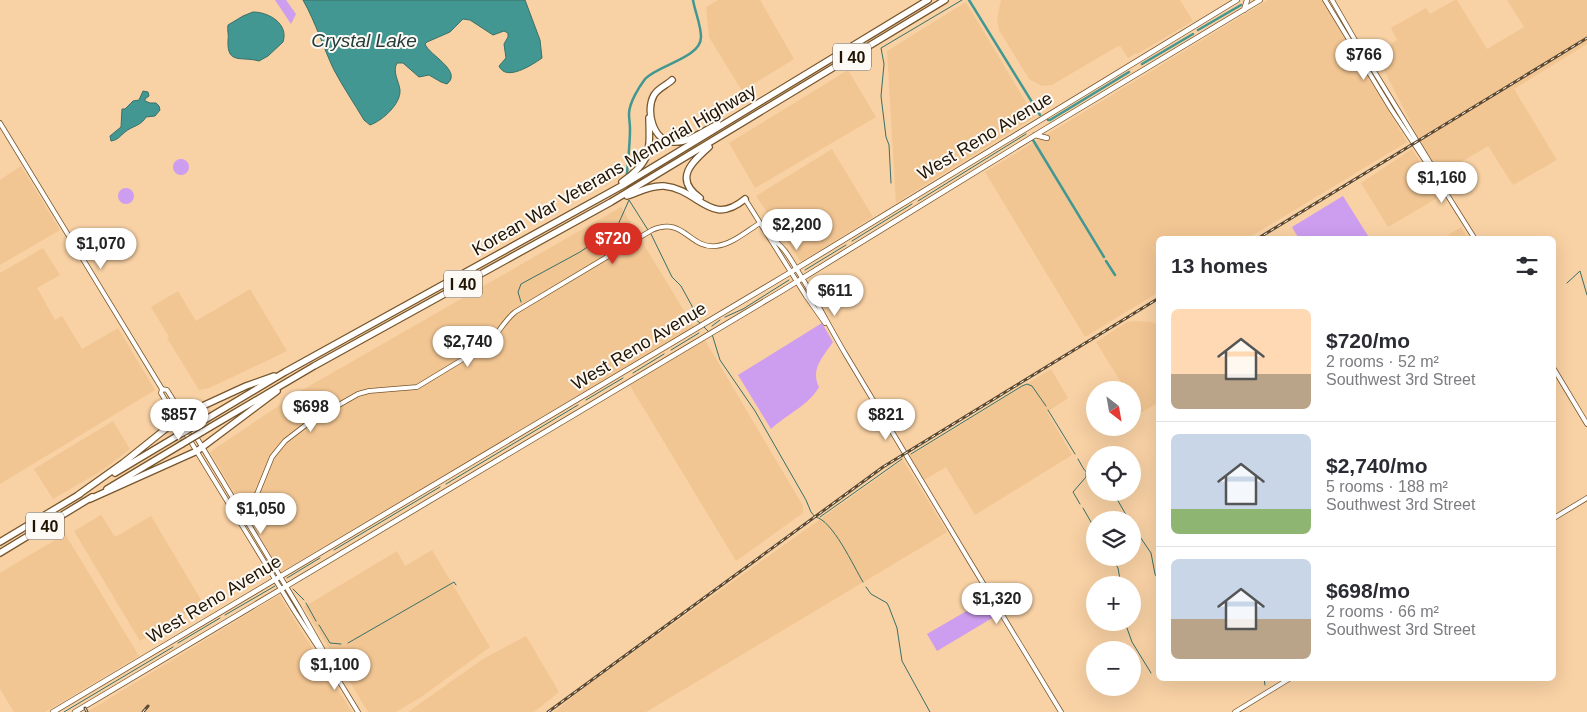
<!DOCTYPE html>
<meta charset="utf-8">
<style>
body{margin:0;font-family:Arial,sans-serif;background:#f2f2f3;color:#2b2b33;height:100vh;display:flex;flex-direction:column;font-size:19px;white-space:nowrap}
*{box-sizing:border-box;margin:0}
p{font-size:16px;color:#7c7c81}
.icon{flex:none;width:28px;height:28px;fill:none;stroke:currentColor;stroke-width:2;stroke-linecap:round;stroke-linejoin:round}
.map{position:relative;flex:1;overflow:hidden}
.sheet{position:absolute;left:1156px;top:236px;width:400px;height:445px;display:flex;flex-direction:column;background:#fff;border-radius:8px;box-shadow:0 5px 20px #0002}
.sheet>*{flex:none}
.needle{width:32px;rotate:149deg}
.controls{position:absolute;left:1086px;top:381px;display:grid;gap:10px}
.controls a{display:grid;place-items:center;width:55px;height:55px;border-radius:50%;background:#fff;box-shadow:0 5px 20px #0002;font-size:25px}
.price{position:absolute;translate:-50% -42px;padding:0 11px;border-radius:18px;background:#fff;color:#222;font-size:16px;line-height:32px;filter:drop-shadow(0 1px 2px #0008)}
.price::after{content:'';position:absolute;left:50%;top:30px;width:15px;height:11px;margin-left:-8px;background:inherit;clip-path:polygon(0 0,100% 0,50% 100%)}
.price.selected{background:#d93025;color:#fff}
ul{padding:0;list-style:none}
li{display:flex;align-items:center;gap:15px;height:125px;padding:0 15px}
li+li{border-top:1px solid #e1e1e2}
li span{display:grid;place-items:center;flex:none;width:140px;height:100px;border-radius:8px;color:#555}
li>.icon{margin-inline-start:auto}
span .icon{width:60px;height:60px;fill:#fffc;stroke-width:1}
li b{font-size:21px}
h2{display:flex;justify-content:space-between;align-items:center;height:60px;padding:0 15px;font-size:21px}
.map>svg:first-child{display:block}
.built{fill:#f2c693}
.green{fill:#cd9def}
.water{fill:#439792;stroke:#397067}
.lines{fill:none;stroke-linecap:round;stroke-linejoin:round}
.stream{stroke:#397067;stroke-width:1}
.canal{stroke:#439792;stroke-width:2.5}
.secondary-casing{stroke:#77552b;stroke-width:5.5}
.primary-casing{stroke:#77552b;stroke-width:6}
.highway-casing{stroke:#77552b;stroke-width:8}
.secondary{stroke:#fff;stroke-width:4}
.primary{stroke:#fff;stroke-width:4.5}
.highway{stroke:#fff;stroke-width:5.5}
.rail-casing{stroke:#5c482f;stroke-width:3}
.rail{stroke:#fdf9f4;stroke-width:1;stroke-dasharray:4;stroke-linecap:butt}
.highway-bridge-casing{stroke:#77552b;stroke-width:8;stroke-linecap:butt}
.highway-bridge{stroke:#fff;stroke-width:5.5}
.labels{text-anchor:middle;dominant-baseline:central;stroke-width:4;stroke-linejoin:round;paint-order:stroke}
.shield{fill:#fdf9f4;stroke:#63594b;stroke-width:1}
.shield-label{font-size:16px;font-weight:bold;fill:#211403}
.street-label{font-size:18px;fill:#211403;stroke:#fdf9f4}
.water-label{font-size:19px;font-style:italic;fill:#223d3b;stroke:#fdf9f4}
</style>
<div class="map">
<svg width="1587" height="712" viewBox="0 0 1587 712">
<rect width="100%" height="100%" fill="#f8d1a4"/>
<path class="built" d="M 718,0 L 760,0 L 794,59 L 742,91 L 709,37 L 706,7 Z
M 1001,0 L 1180,0 L 1193,21 L 1137,54 L 1136,53 L 1128,58 L 1121,47 L 1118,46 L 1052,85 L 1042,86 L 1029,79 L 999,30 L 997,19 Z
M 1268,0 L 1322,0 L 1407,142 L 1247,239 L 1159,239 L 1159,292 L 1085,337 L 985,172 Z
M 1455,0 L 1457,0 L 1487,49 L 1524,27 L 1507,0 L 1587,0 L 1587,44 L 1514,89 L 1557,160 L 1513,185 L 1488,146 L 1456,165 L 1435,166 L 1417,135 L 1376,54 L 1397,40 L 1391,28 L 1426,8 L 1430,14 Z
M 966,2 L 1035,117 L 896,203 L 887,51 Z
M 848,70 L 876,117 L 755,188 L 729,143 Z
M 832,149 L 873,217 L 801,262 L 756,196 Z
M 1412,149 L 1441,196 L 1388,227 L 1361,183 Z
M 21,166 L 60,230 L 0,265 L 0,180 Z
M 621,207 L 694,327 L 281,572 L 210,452 L 299,392 Z
M 1461,227 L 1468,239 L 1442,239 Z
M 43,248 L 60,275 L 37,288 L 55,320 L 62,316 L 82,349 L 118,328 L 155,390 L 0,484 L 0,273 Z
M 250,289 L 287,351 L 209,388 L 199,390 L 167,338 L 169,337 L 151,307 L 178,291 L 196,321 Z
M 1137,321 L 1150,322 L 1159,325 L 1159,402 L 1141,413 L 1133,400 L 1132,390 L 1126,390 L 1096,342 L 1127,322 Z
M 705,340 L 803,506 L 803,513 L 736,561 L 629,384 Z
M 1051,369 L 1068,398 L 1047,412 L 1072,455 L 975,515 L 946,467 L 924,480 L 910,456 Z
M 113,421 L 130,449 L 103,470 L 53,499 L 34,469 Z
M 903,460 L 947,532 L 646,712 L 554,712 L 585,687 Z
M 101,515 L 115,537 L 151,516 L 203,603 L 140,641 L 74,531 Z
M 65,534 L 139,656 L 45,712 L 14,712 L 0,689 L 0,573 Z
M 432,550 L 490,647 L 421,697 L 396,712 L 368,712 L 304,607 L 397,551 L 405,566 Z
M 279,595 L 352,712 L 87,712 Z
M 526,636 L 559,692 L 534,712 L 408,712 L 483,659 Z"/>
<path class="green" d="M 275,0 L 286,0 L 296,14 L 291,24 Z
M173 167a8 8 0 1 1 16 0a8 8 0 1 1-16 0Z
M118 196a8 8 0 1 1 16 0a8 8 0 1 1-16 0Z
M 1343,196 L 1370,239 L 1299,239 L 1292,227 Z
M 822,323 L 833,342 C 823,357 810,369 819,387 C 808,406 787,414 771,429 L 738,375 Z
M 989,598 L 999,614 L 937,651 L 927,634 Z"/>
<path class="water" d="M 303,0 L 525,0 L 540,40 L 542,58 C 532,65 506,82 499,66 L 506,58 L 504,44 L 508,37 L 508,33 L 504,31 L 493,35 L 470,20 L 463,19 L 450,32 L 427,42 L 425,44 C 429,55 463,71 447,84 L 441,82 L 429,75 L 419,77 L 403,63 L 397,63 C 392,72 399,81 400,90 C 401,104 382,121 370,125 L 364,120 C 354,103 343,87 334,70 C 323,47 316,23 303,0 Z
M 253,12 C 269,12 289,24 283,42 L 268,56 L 259,61 C 242,56 227,65 228,41 C 229,35 227,30 228,25 L 243,16 Z
M 143,91 L 148,92 L 149,96 L 145,99 L 145,101 L 150,103 L 156,103 L 159,106 L 160,110 L 155,116 L 146,117 C 141,126 132,126 125,132 C 120,136 118,140 111,141 L 110,136 L 121,127 L 122,109 L 125,109 L 133,101 L 139,100 Z"/>
<g class="lines">
<path class="stream" d="M 891,183 L 889,145 L 886,137 L 881,96 L 884,64 L 881,48 L 962,0
M 918,201 L 1026,134
M 651,234 L 672,277 L 681,286 L 692,306 L 695,319 L 700,323
M 852,241 L 912,204
M 805,270 L 846,245
M 1567,283 L 1580,271 L 1587,295
M 521,302 L 518,292 L 521,284 L 580,252 L 617,227 L 629,200 L 648,230
M 725,317 L 743,309 L 789,280
M 703,326 L 709,332
M 712,326 L 720,320
M 712,334 L 720,360 L 755,411 L 806,500 L 811,512 L 815,517 C 832,519 854,567 863,582
M 671,350 L 699,333
M 633,373 L 664,354
M 586,400 L 623,378
M 1048,410 L 1075,454
M 911,454 L 1022,386 L 1027,384 L 1032,386 L 1046,406
M 1078,459 C 1083,467 1085,476 1095,474
M 446,484 L 578,405
M 1113,492 L 1129,520
M 1080,504 L 1073,492 L 1086,477 L 1086,473
M 1083,508 L 1095,529
M 820,517 L 902,459
M 1132,525 L 1151,553 L 1155,574 L 1159,581
M 334,550 L 440,487
M 1112,558 L 1118,568 L 1121,585
M 287,578 L 320,558
M 866,587 L 871,594 L 887,603 L 889,607 L 897,628 L 902,661 L 930,712
M 293,589 L 304,600
M 306,603 L 316,621
M 225,615 L 275,586
M 1125,622 L 1125,624
M 319,625 L 330,643 L 341,644
M 1127,628 L 1132,642 L 1151,673
M 178,643 L 220,618
M 348,643 L 454,582 L 456,585
M 1264,679 L 1265,685
M 64,712 L 173,647"/>
<path class="canal" d="M 969,0 L 1040,115
M 1198,30 L 1241,5
M 1142,64 L 1193,34
M 1048,120 L 1050,120 L 1129,72
M 1033,140 L 1104,257
M 627,175 C 628,159 630,144 630,129 C 630,124 629,119 629,114 C 629,103 639,87 645,79 C 658,65 701,58 701,37 C 701,25 695,12 693,0
M 1106,261 L 1115,275"/>
<defs>
<path id="secondary" d="M 1325,0 L 1391,109 L 1436,177 L 1475,239
M 1332,0 L 1355,40 L 1437,174 L 1436,177
M 0,123 L 162,389 L 167,390 L 186,420 L 299,608 L 324,652 L 327,661
M 745,199 L 806,296 L 825,323
M 771,238 C 784,246 791,260 799,273 C 816,300 830,328 846,355 C 917,475 989,593 1061,712
M 1554,369 L 1587,424
M 162,389 L 161,393 L 164,398 L 295,612 L 327,661 L 358,712
M 232,510 L 257,494 L 272,457 L 285,441 L 311,421 L 358,394 L 369,391 L 417,387 L 488,344 C 498,334 504,321 515,312 L 652,230 C 684,216 689,249 716,246 C 731,245 747,231 760,223
M 1554,518 L 1587,498
M 1235,712 L 1289,679"/>
<path id="primary" d="M 1244,10 L 1247,0
M 1035,135 L 1047,138
M 53,712 L 791,272 L 1237,0
M 75,712 L 780,292 L 1042,131 L 1260,0"/>
<path id="highway" d="M 672,80 C 667,85 658,88 654,95 C 645,111 653,142 674,142 C 689,143 704,130 718,124
M 622,182 C 651,162 650,152 649,118
M 627,196 C 639,192 651,185 664,186 C 699,189 710,228 745,199
M 700,198 C 673,179 692,162 709,147
M 198,424 L 285,372 L 625,184 L 928,0
M 202,432 L 314,366 L 611,202 L 945,0
M 115,473 L 177,436
M 107,489 L 182,444
M 78,495 L 123,463 L 183,415 L 246,386 L 274,376
M 90,499 L 197,451 L 277,391
M 0,542 L 80,494
M 0,553 L 92,497"/>
</defs>
<use href="#secondary" class="secondary-casing"/>
<use href="#primary" class="primary-casing"/>
<use href="#highway" class="highway-casing"/>
<use href="#secondary" class="secondary"/>
<use href="#primary" class="primary"/>
<use href="#highway" class="highway"/>
<defs>
<path id="rail" d="M 1257,239 L 1587,38
M 85,708 L 87,712
M 143,712 L 148,706
M 548,712 L 883,467 L 1159,298"/>
</defs>
<use href="#rail" class="rail-casing"/>
<use href="#rail" class="rail"/>
<defs>
<path id="highway-bridge" d="M 177,436 L 198,424
M 182,444 L 202,432"/>
</defs>
<use href="#highway-bridge" class="highway-bridge-casing"/>
<use href="#highway-bridge" class="highway-bridge"/>
</g>
<g class="labels">
<g class="shield">
<rect x="833" y="43.5" width="38" height="27" rx="4"/>
<rect x="444" y="270.5" width="38" height="27" rx="4"/>
<rect x="26" y="512.5" width="38" height="27" rx="4"/>
</g>
<g class="shield-label">
<text x="852" y="57">I 40</text>
<text x="463" y="284">I 40</text>
<text x="45" y="526">I 40</text>
</g>
<g class="street-label">
<text transform="translate(985 136) rotate(-31)">West Reno Avenue</text>
<text transform="translate(614 170) rotate(-30)">Korean War Veterans Memorial Highway</text>
<text transform="translate(639 346) rotate(-31)">West Reno Avenue</text>
<text transform="translate(214 599) rotate(-31)">West Reno Avenue</text>
</g>
<g class="water-label">
<text x="364" y="40">Crystal Lake</text>
</g>
</g>
</svg>
<div class="controls">
<a><svg class="needle" viewBox="-14 -14 28 28"><path d="M0-13l5 13h-10z" fill="#e53935"/><path d="M0 13l5-13h-10z" fill="#7c7c81"/></svg></a>
<a><svg class="icon" aria-label="locate" viewBox="0 0 24 24"><circle cx="12" cy="12" r="6"/><path d="M12 2v4M12 18v4M2 12h4M18 12h4"/></svg></a>
<a><svg class="icon" aria-label="layers" viewBox="0 0 24 24"><path d="M12 4l9 5-9 5-9-5zM3 14l9 5 9-5"/></svg></a>
<a>+</a>
<a>−</a>
</div>
<b class="price" style="left:1364px;top:81px">$766</b>
<b class="price" style="left:1442px;top:204px">$1,160</b>
<b class="price" style="left:797px;top:251px">$2,200</b>
<b class="price selected" style="left:613px;top:265px">$720</b>
<b class="price" style="left:101px;top:270px">$1,070</b>
<b class="price" style="left:835px;top:317px">$611</b>
<b class="price" style="left:468px;top:368px">$2,740</b>
<b class="price" style="left:311px;top:433px">$698</b>
<b class="price" style="left:179px;top:441px">$857</b>
<b class="price" style="left:886px;top:441px">$821</b>
<b class="price" style="left:261px;top:535px">$1,050</b>
<b class="price" style="left:997px;top:625px">$1,320</b>
<b class="price" style="left:335px;top:691px">$1,100</b>
<section class="sheet">
<h2>13 homes<svg class="icon" aria-label="filters" viewBox="0 0 24 24"><path d="M4 7h16M4 17h16"/><circle cx="9" cy="7" r="2"/><circle cx="15" cy="17" r="2"/></svg></h2>
<ul>
<li><span style="background:linear-gradient(#ffd9b3 65%,#b9a48a 0)"><svg class="icon" aria-label="home" viewBox="0 0 24 24"><path d="M3 11l9-7 9 7M6 9v11h12V9"/></svg></span><div><b>$720/mo</b><p>2 rooms · 52 m²</p><p>Southwest 3rd Street</p></div></li>
<li><span style="background:linear-gradient(#c9d6e8 75%,#8fb573 0)"><svg class="icon" aria-label="home" viewBox="0 0 24 24"><path d="M3 11l9-7 9 7M6 9v11h12V9"/></svg></span><div><b>$2,740/mo</b><p>5 rooms · 188 m²</p><p>Southwest 3rd Street</p></div></li>
<li><span style="background:linear-gradient(#c9d6e8 60%,#b9a48a 0)"><svg class="icon" aria-label="home" viewBox="0 0 24 24"><path d="M3 11l9-7 9 7M6 9v11h12V9"/></svg></span><div><b>$698/mo</b><p>2 rooms · 66 m²</p><p>Southwest 3rd Street</p></div></li>
</ul>
</section>
</div>
